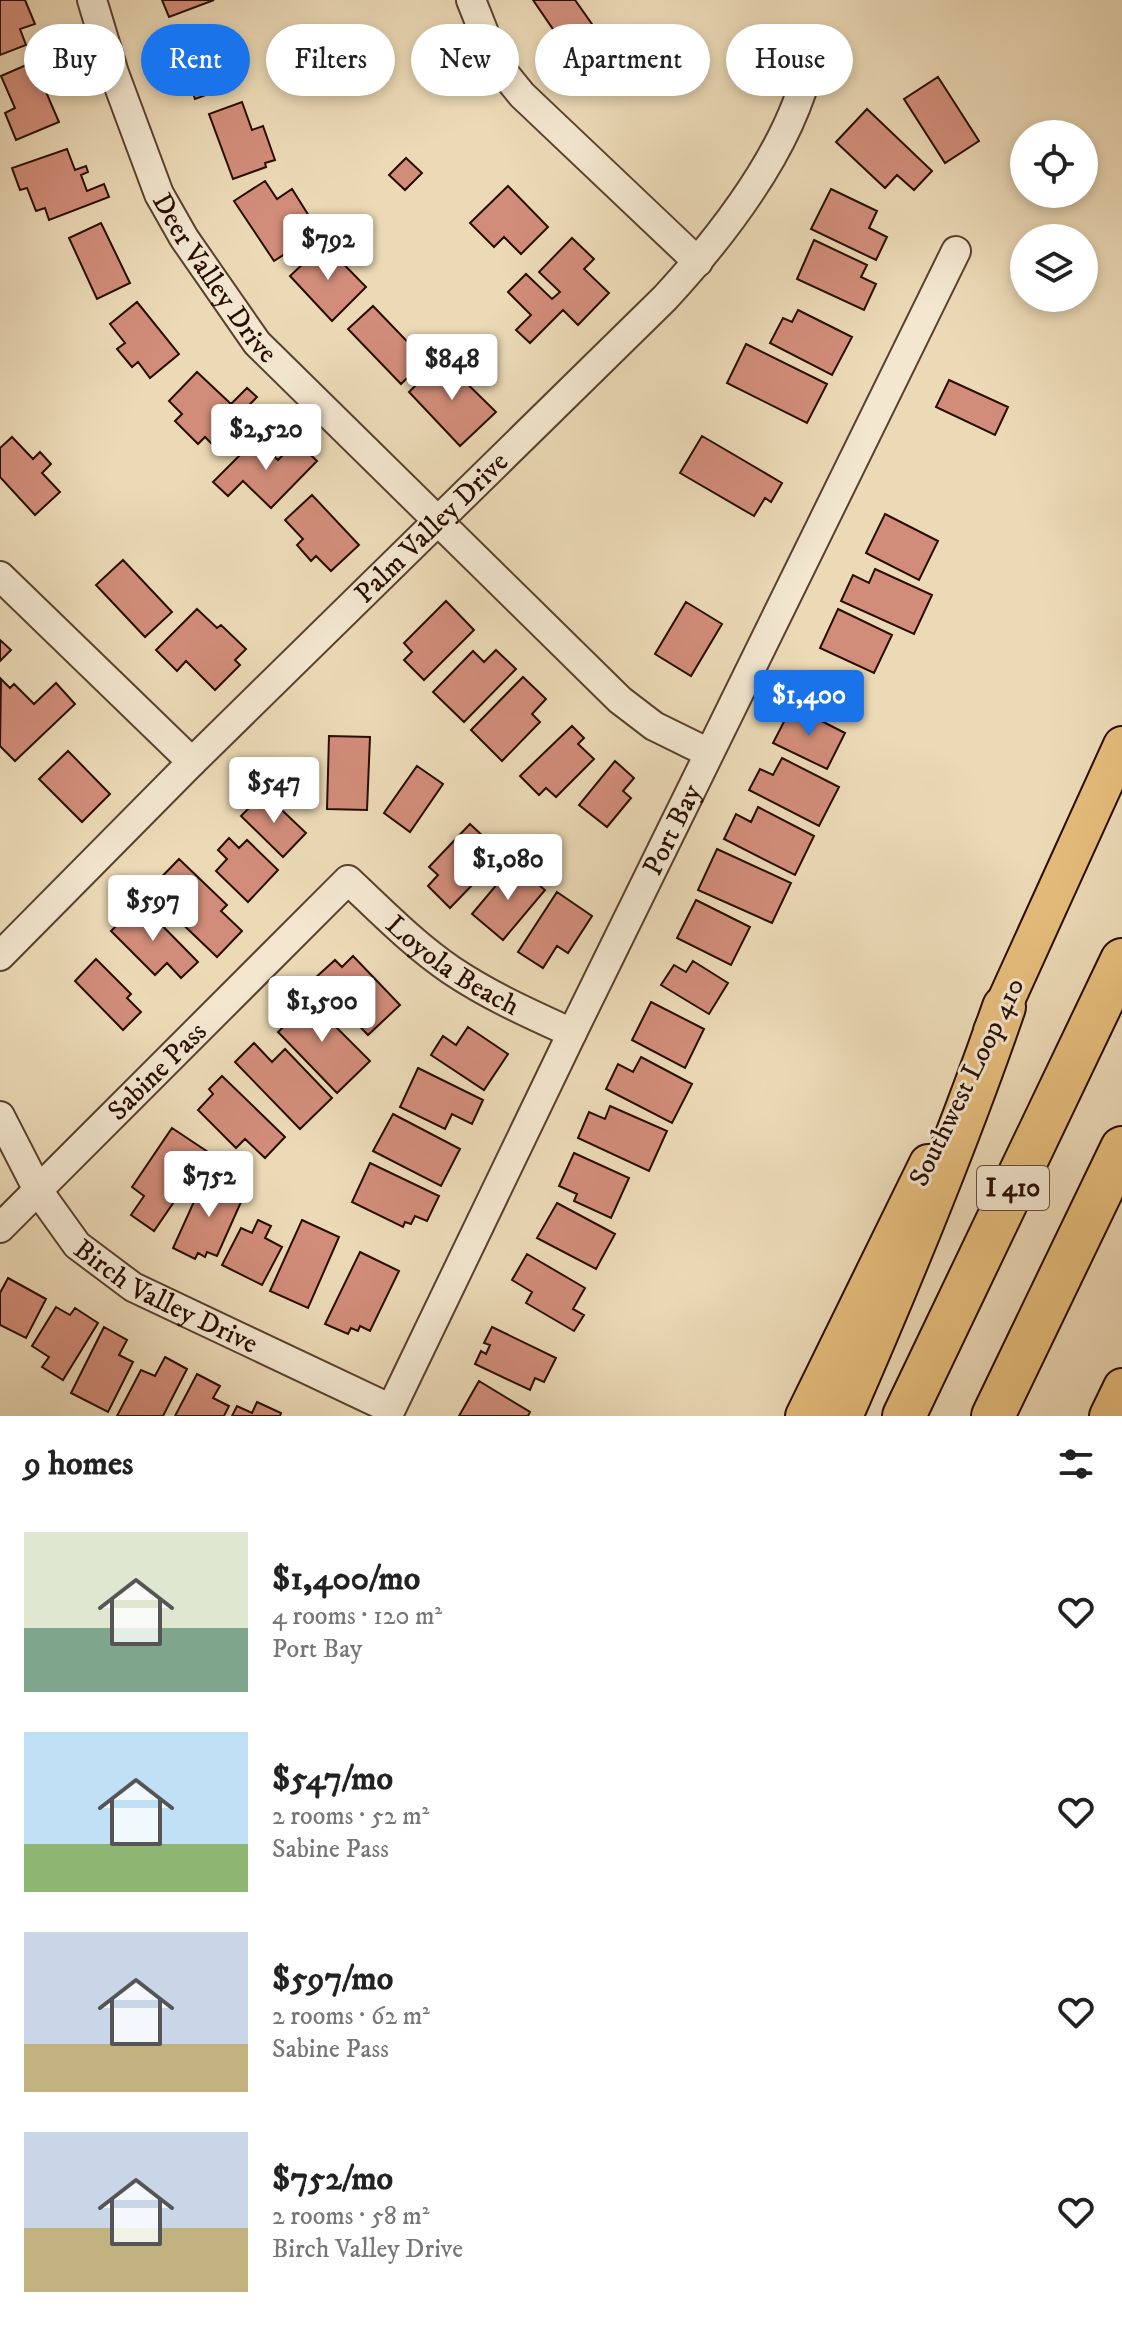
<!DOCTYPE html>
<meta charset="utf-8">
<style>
body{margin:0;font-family:"IM FELL DW Pica",serif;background:#f2f2f2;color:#222;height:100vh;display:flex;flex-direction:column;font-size:30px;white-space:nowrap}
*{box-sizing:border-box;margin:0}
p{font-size:26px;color:#767676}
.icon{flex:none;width:44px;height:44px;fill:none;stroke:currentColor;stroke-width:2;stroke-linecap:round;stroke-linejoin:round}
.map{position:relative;height:1416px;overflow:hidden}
.panel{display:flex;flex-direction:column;background:#fff;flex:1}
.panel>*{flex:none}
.banner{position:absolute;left:24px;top:24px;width:1074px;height:72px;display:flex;gap:16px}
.buttons{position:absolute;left:1010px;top:120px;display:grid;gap:16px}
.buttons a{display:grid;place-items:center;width:88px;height:88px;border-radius:50%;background:#fff;box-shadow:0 4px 12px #0003;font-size:40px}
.price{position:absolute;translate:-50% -68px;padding:0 18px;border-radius:8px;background:#fff;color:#222;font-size:26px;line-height:52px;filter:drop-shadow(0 2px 4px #0008)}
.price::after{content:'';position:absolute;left:50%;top:48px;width:24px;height:18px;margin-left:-12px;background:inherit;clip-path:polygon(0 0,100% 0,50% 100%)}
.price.active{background:#1a73e8;color:#fff}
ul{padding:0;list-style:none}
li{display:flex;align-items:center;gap:24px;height:200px;padding:0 24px}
li span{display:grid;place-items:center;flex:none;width:224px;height:160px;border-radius:0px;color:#555}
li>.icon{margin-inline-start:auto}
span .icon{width:96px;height:96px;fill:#fffc;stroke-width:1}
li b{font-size:34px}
h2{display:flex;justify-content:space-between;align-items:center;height:96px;padding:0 24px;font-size:34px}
.tag{padding:0 28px;border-radius:36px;background:#fff;box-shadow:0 4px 12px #0003;font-size:28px;line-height:72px}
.tag.active{background:#1a73e8;color:#fff}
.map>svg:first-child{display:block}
.building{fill:#d28d7a;stroke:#280d01;stroke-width:2}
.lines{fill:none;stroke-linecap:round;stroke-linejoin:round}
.minor-casing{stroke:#59402e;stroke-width:32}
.major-casing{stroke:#280d01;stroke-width:40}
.highway-casing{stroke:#280d01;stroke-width:46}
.minor{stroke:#f3e7d0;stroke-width:28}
.major{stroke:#e6bd7c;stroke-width:36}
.highway{stroke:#e6bd7c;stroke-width:42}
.labels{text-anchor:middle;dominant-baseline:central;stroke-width:6;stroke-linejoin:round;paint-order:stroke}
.shield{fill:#f3e7d0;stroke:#654e3f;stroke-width:2}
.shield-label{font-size:26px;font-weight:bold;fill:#280d01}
.street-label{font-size:28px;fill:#280d01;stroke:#f3e7d0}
</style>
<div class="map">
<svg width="1122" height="1416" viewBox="0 0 1122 1416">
<rect width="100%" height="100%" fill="#ecdab7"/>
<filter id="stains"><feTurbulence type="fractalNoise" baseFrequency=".0025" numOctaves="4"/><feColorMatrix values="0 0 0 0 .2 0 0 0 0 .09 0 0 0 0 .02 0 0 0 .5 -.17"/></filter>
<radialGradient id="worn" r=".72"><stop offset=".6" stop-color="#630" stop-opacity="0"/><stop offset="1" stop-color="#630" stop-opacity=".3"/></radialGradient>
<path class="building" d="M 0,0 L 25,0 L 35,24 L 20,29 L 26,45 L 0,55 Z
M 162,0 L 214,0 L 169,17 Z
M 533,0 L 575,0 L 599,34 L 570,54 Z
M 215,26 L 228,61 L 239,57 L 245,74 L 234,78 L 236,84 L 195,99 L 174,40 Z
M 33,62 L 59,122 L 16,140 L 5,113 L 15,108 L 1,76 Z
M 938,77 L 979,141 L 945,163 L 904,99 Z
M 242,102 L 252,130 L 263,126 L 275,160 L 265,163 L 266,167 L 233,179 L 209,114 Z
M 867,109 L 932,171 L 914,190 L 897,175 L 885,188 L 836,142 Z
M 67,149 L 75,170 L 86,166 L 88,172 L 81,175 L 87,191 L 104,184 L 109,197 L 49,220 L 45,208 L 36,211 L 27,188 L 20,190 L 12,168 Z
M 406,158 L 422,173 L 405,190 L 389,175 Z
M 265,181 L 277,199 L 292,189 L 309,216 L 295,226 L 305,241 L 274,261 L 234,201 Z
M 508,186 L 548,227 L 521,254 L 504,237 L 494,247 L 470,223 Z
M 831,189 L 877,211 L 869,228 L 887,237 L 876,260 L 811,229 Z
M 101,223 L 130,283 L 97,299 L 69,238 Z
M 572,238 L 594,259 L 584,269 L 609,293 L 578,325 L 563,310 L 530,343 L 516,330 L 531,315 L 508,292 L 526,274 L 552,299 L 560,292 L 539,272 Z
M 814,240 L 867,265 L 861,277 L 876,284 L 864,310 L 797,279 Z
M 324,244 L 366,287 L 332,321 L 290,276 Z
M 137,302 L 179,354 L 150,378 L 138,362 L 132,367 L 117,349 L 125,343 L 110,324 Z
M 373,306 L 425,360 L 401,384 L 348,329 Z
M 798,310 L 852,337 L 832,375 L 770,343 L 783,318 L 792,322 Z
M 746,344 L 827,384 L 807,423 L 727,383 Z
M 442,359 L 496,412 L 460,446 L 409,392 Z
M 197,372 L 231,404 L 247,388 L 257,397 L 212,444 L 205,437 L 198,444 L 175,421 L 182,414 L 169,401 Z
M 949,380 L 1008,407 L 995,435 L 936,407 Z
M 702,436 L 782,483 L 771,502 L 765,498 L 754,516 L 680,473 Z
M 12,437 L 33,459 L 40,452 L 51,464 L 42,473 L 60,492 L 35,515 L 0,477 L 0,448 Z
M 256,439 L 278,460 L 296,441 L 317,461 L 271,508 L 243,481 L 228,496 L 213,482 Z
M 312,495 L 359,545 L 331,571 L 316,556 L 311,561 L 297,545 L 303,539 L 285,520 Z
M 885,514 L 938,541 L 919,580 L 866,553 Z
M 123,560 L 172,612 L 145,637 L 96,585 Z
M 875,569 L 932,595 L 914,634 L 841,601 L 853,575 L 869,583 Z
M 446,601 L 474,630 L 424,680 L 404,660 L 412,652 L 404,643 Z
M 686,602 L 722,624 L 691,676 L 655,654 Z
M 197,609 L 217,628 L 221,625 L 246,649 L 235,660 L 240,665 L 215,690 L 186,661 L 177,671 L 156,650 Z
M 838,609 L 892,635 L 874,673 L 820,648 Z
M 0,640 L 11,650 L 0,661 Z
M 496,650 L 516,669 L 464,722 L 433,692 L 473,651 L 484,662 Z
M 523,677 L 546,699 L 532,714 L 540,722 L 502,761 L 471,730 Z
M 1,679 L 10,688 L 14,684 L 34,704 L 56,683 L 75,704 L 15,761 L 0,746 Z
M 792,706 L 845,733 L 827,769 L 773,743 Z
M 572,726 L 584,738 L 578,744 L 594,759 L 556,797 L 546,788 L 539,795 L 520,776 Z
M 329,736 L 370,737 L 367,810 L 327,809 Z
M 68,751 L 110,794 L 82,822 L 39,779 Z
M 782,758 L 839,787 L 819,826 L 749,790 L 760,769 L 773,775 Z
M 615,761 L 634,778 L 623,791 L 631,798 L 607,827 L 579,805 Z
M 417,766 L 443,784 L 410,832 L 384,813 Z
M 264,793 L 306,833 L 283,857 L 241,816 Z
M 758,807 L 814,836 L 795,875 L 724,839 L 736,814 L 751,822 Z
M 470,824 L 502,854 L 450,908 L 428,886 L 438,875 L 429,867 Z
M 229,838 L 239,848 L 247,840 L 278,870 L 248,902 L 216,871 L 227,859 L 218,850 Z
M 717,849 L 791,883 L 772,923 L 698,890 Z
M 179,859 L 227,905 L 221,911 L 242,931 L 217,957 L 148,891 Z
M 514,864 L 545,890 L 503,940 L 472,914 Z
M 557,892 L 592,916 L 568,953 L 557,946 L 543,968 L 518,952 Z
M 696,900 L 750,927 L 731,965 L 677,938 Z
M 140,903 L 198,962 L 181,978 L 167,963 L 155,975 L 111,931 Z
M 353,956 L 400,1005 L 368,1035 L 314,979 L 335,960 L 342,967 Z
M 96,959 L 131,994 L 127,998 L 141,1012 L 123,1030 L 75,981 Z
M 693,961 L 728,983 L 709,1014 L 661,985 L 674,965 L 686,972 Z
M 303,994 L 370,1061 L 337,1093 L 278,1032 L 291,1020 L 284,1013 Z
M 651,1002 L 704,1029 L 685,1068 L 632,1040 Z
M 468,1027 L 508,1054 L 484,1090 L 431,1055 L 443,1036 L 456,1045 Z
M 254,1043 L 272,1062 L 285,1049 L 332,1098 L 300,1129 L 235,1062 Z
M 641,1057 L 692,1084 L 672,1123 L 606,1089 L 618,1064 L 633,1072 Z
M 418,1068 L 483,1100 L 472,1124 L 452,1114 L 445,1129 L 400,1107 Z
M 222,1076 L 285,1137 L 265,1158 L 245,1139 L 236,1148 L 198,1110 L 213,1094 L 209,1089 Z
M 610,1106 L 667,1131 L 649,1171 L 578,1138 L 589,1112 L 605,1119 Z
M 393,1114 L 460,1149 L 441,1186 L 373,1151 Z
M 172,1128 L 208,1152 L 154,1231 L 131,1215 L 144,1196 L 132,1187 Z
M 574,1153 L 629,1178 L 611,1218 L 574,1201 L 577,1194 L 559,1186 Z
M 370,1163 L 439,1196 L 427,1221 L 415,1216 L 411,1224 L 405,1222 L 403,1227 L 352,1202 Z
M 206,1175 L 245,1193 L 217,1256 L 207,1252 L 205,1257 L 198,1253 L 195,1259 L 173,1248 Z
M 557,1203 L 615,1234 L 596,1269 L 537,1238 Z
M 258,1220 L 271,1226 L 265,1238 L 282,1247 L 262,1285 L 222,1265 L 241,1228 L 252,1233 Z
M 302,1220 L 339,1237 L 308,1308 L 270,1291 Z
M 360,1252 L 399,1271 L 370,1331 L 360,1326 L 358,1331 L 351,1328 L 348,1334 L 325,1324 Z
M 527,1254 L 585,1288 L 573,1309 L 584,1315 L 574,1331 L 526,1303 L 532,1292 L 512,1280 Z
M 8,1278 L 46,1299 L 26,1338 L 0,1325 L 0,1293 Z
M 56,1307 L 70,1315 L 75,1308 L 98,1323 L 63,1380 L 42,1367 L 49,1357 L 32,1346 Z
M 104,1327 L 127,1340 L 119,1355 L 133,1362 L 108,1412 L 71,1393 Z
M 492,1327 L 556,1358 L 544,1382 L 535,1378 L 530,1390 L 475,1364 L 481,1351 L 486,1354 L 490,1345 L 484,1343 Z
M 165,1357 L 187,1369 L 163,1416 L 117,1416 L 141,1370 L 155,1376 Z
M 197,1374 L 220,1386 L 213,1398 L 229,1406 L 224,1416 L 175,1416 Z
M 479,1381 L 530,1412 L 528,1416 L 459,1416 Z
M 257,1402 L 281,1413 L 280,1416 L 232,1416 L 237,1406 L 252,1413 Z"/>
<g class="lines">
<defs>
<g id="minor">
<path id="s1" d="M 92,0 L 114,73 L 159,194 L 184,238 L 257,343 L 620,700 L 654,726 L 709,753"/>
<path d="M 471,0 L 496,63 L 522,95 L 698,262"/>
<path d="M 0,576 L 192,762"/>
<path id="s2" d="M 0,956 L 192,762 L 665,298 C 724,234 791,148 810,61"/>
<path id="s3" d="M 0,1116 L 39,1192 L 77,1245 L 133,1287 L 391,1409 L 572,1033 L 956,251"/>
<path id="s4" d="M 0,1228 L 348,880 C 381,911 413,944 451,970 C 488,995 530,1014 572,1033"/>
</g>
<path id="major" d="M 992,1031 L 1122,745
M 804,1416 L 928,1163
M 1108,1416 L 1122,1387"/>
<path id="highway" d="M 841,1416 C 900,1281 956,1146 1004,1007
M 904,1416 L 1122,960
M 993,1416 L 1122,1148"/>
</defs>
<use href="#minor" class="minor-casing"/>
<use href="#major" class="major-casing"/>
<use href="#highway" class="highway-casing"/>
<use href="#minor" class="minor"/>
<use href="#major" class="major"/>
<use href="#highway" class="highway"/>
</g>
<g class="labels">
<rect class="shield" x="977" y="1166" width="72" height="44" rx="6"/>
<g class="shield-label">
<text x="1013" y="1188">I 410</text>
</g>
<g class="street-label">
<text stroke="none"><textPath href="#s1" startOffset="306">Deer Valley Drive</textPath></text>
<text stroke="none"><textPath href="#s2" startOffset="608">Palm Valley Drive</textPath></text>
<text stroke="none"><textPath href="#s3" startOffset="1150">Port Bay</textPath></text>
<text stroke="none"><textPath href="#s4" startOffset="628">Loyola Beach</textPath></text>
<text stroke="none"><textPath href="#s4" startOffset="222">Sabine Pass</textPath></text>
<text transform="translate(967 1082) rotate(-64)">Southwest Loop 410</text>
<text stroke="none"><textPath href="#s3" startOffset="254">Birch Valley Drive</textPath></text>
</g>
</g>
<rect width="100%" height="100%" filter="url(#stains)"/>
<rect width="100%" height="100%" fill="url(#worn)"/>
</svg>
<div class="buttons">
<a><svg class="icon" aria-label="locate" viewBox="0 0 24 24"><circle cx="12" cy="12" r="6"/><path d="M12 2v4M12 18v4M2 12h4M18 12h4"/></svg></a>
<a><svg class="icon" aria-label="layers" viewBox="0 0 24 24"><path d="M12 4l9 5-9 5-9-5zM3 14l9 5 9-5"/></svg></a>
</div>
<b class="price" style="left:328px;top:282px">$792</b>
<b class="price" style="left:452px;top:402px">$848</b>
<b class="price" style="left:266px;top:472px">$2,520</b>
<b class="price active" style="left:809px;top:738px">$1,400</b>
<b class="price" style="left:274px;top:825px">$547</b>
<b class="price" style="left:508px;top:902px">$1,080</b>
<b class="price" style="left:153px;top:943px">$597</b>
<b class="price" style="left:322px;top:1044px">$1,500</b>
<b class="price" style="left:209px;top:1219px">$752</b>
<div class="banner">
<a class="tag">Buy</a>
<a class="tag active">Rent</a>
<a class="tag">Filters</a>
<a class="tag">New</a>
<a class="tag">Apartment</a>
<a class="tag">House</a>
</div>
</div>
<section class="panel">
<h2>9 homes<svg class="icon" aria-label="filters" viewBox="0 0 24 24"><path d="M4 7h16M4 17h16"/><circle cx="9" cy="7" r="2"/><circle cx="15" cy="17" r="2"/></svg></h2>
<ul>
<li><span style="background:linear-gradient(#dfe7d0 60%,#7fa58c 0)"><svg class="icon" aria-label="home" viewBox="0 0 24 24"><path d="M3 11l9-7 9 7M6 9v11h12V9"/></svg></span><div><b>$1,400/mo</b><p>4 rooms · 120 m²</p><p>Port Bay</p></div><svg class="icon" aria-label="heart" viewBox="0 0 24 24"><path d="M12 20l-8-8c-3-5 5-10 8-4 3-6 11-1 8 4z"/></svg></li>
<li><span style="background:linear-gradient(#bfe0f5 70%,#8fb573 0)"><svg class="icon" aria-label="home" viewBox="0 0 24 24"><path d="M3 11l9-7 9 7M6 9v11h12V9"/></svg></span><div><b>$547/mo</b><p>2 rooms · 52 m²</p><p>Sabine Pass</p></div><svg class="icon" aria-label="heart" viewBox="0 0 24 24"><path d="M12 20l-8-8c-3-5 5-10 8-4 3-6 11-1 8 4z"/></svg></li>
<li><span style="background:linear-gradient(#c9d6e8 70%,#c2b280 0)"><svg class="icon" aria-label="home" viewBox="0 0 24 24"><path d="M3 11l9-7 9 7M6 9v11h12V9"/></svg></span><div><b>$597/mo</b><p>2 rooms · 62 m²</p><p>Sabine Pass</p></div><svg class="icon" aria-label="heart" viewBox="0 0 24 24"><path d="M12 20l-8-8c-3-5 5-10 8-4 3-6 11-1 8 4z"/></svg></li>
<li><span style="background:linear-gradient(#c9d6e8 60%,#c2b280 0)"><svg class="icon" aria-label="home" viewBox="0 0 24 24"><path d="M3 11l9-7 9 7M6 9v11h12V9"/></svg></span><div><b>$752/mo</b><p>2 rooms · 58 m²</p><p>Birch Valley Drive</p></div><svg class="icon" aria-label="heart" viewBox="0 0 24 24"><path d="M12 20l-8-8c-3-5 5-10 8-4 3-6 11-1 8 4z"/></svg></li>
</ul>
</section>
